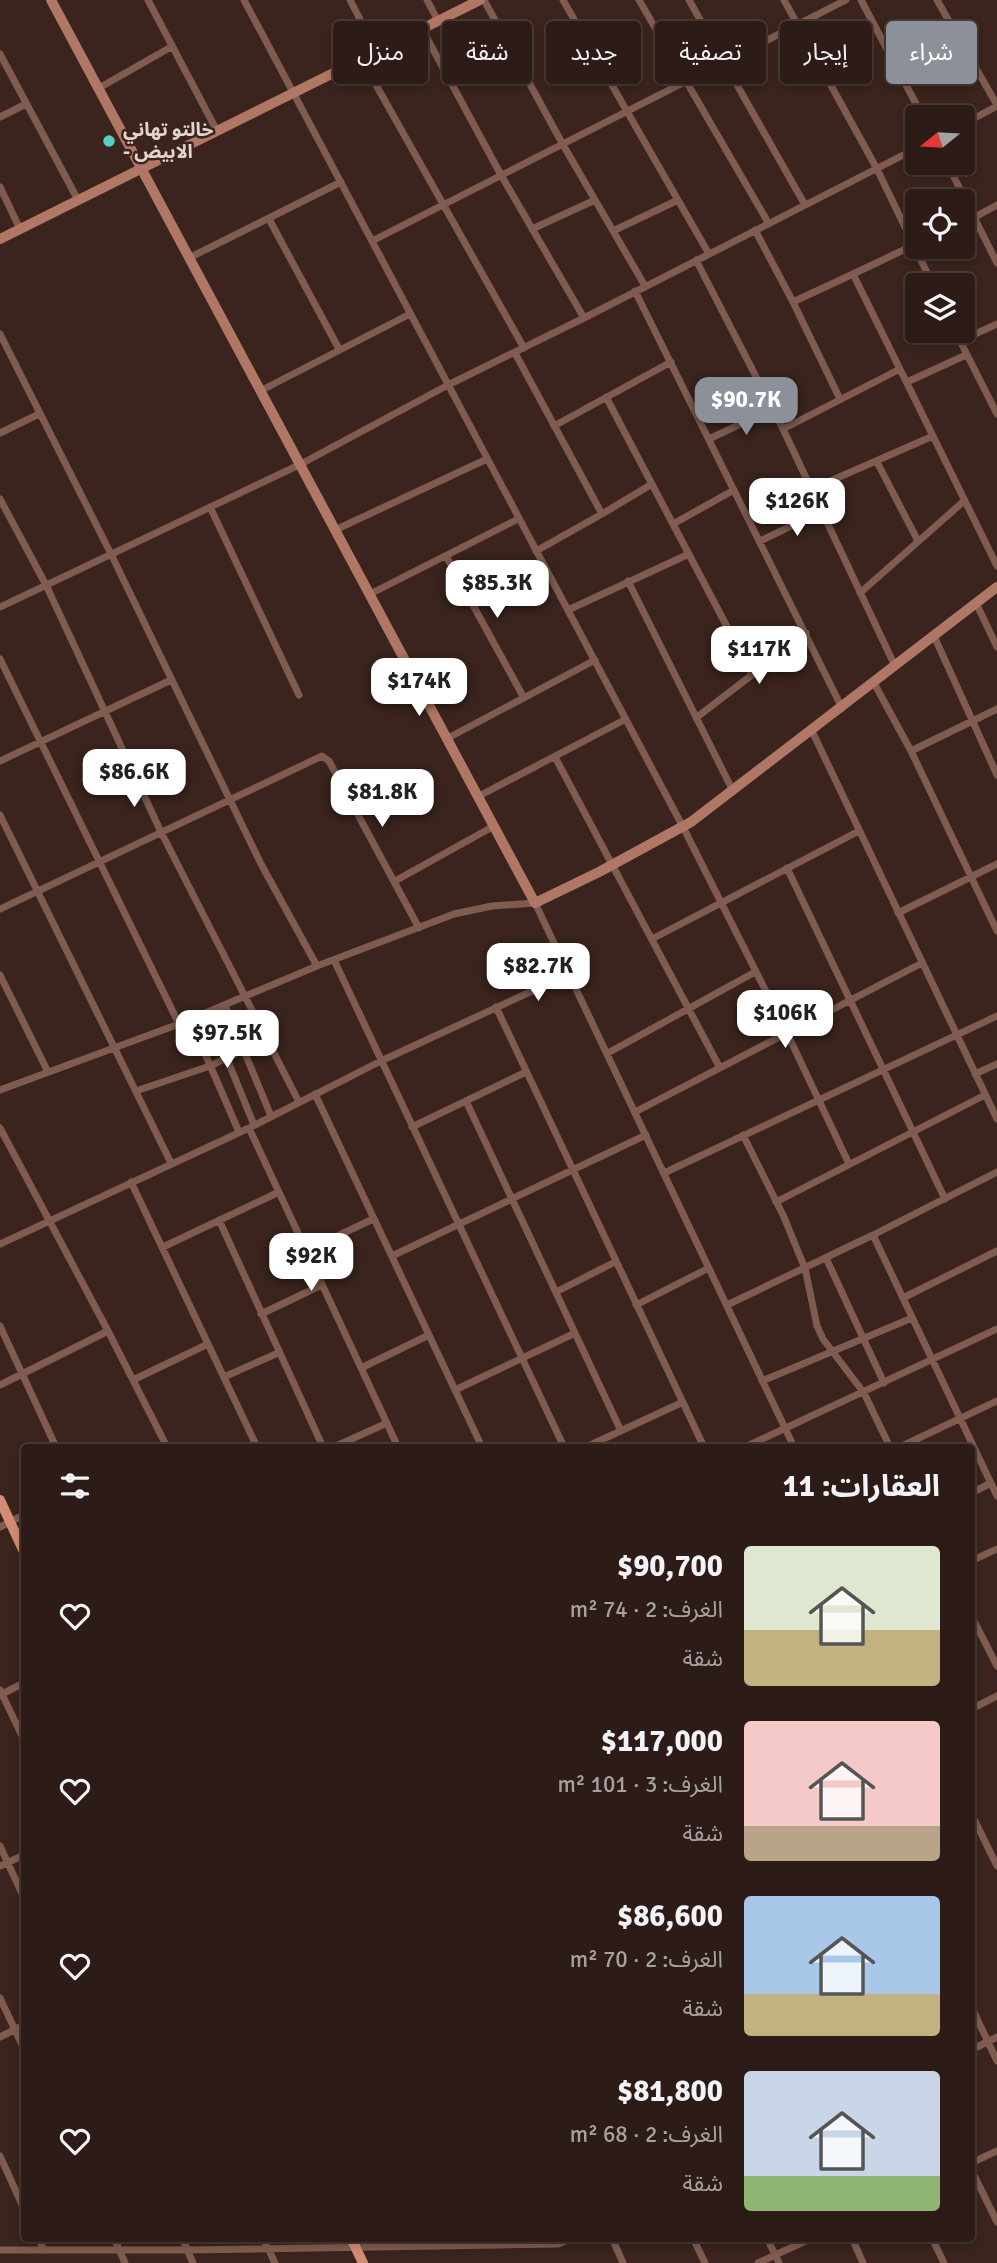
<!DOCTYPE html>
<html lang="ar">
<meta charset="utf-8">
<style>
body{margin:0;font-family:Signika,"Noto Sans Arabic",sans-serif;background:#382823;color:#f1f3f6;direction:rtl;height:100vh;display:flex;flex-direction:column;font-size:26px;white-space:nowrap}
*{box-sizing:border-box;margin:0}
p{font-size:23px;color:#a6a1a1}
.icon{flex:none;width:38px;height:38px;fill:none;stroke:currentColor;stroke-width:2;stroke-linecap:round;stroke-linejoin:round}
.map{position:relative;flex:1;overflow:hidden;direction:ltr}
.panel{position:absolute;left:21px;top:1444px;width:954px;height:798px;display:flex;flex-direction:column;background:#2c1b16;border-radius:7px;box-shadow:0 4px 10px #0003,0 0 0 2px #483935;direction:rtl}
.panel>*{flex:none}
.guide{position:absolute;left:21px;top:21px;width:956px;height:63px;direction:rtl;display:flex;gap:14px}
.needle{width:46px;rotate:252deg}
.tools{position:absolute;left:905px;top:105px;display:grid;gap:14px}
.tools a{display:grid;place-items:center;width:70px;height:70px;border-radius:7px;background:#2c1b16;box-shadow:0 4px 10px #0003,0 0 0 2px #483935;font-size:35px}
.price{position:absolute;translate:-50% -60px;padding:0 16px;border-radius:14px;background:#fff;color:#222;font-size:23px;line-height:46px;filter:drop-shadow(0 2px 4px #0008)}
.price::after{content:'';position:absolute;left:50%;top:42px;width:21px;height:16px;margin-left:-10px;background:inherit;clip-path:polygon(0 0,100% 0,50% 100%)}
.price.current{background:#8c9099;color:#fff}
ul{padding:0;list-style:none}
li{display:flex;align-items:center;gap:21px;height:175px;padding:0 35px}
li span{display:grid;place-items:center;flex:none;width:196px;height:140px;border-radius:7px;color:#555}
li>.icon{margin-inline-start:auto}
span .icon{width:84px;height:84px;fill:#fffc;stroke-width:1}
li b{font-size:30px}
h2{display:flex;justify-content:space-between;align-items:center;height:84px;padding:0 35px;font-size:30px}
.tag{padding:0 24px;border-radius:7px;background:#2c1b16;box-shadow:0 4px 10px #0003,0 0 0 2px #483935;font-size:24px;line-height:63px}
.tag.current{background:#8c9099;color:#fff}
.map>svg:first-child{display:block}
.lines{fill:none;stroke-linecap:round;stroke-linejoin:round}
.street{stroke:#805c50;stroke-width:7}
.secondary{stroke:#b07764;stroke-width:10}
.primary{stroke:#d48b73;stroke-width:10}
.poi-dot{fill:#55cec5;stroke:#3a241d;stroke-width:2.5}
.labels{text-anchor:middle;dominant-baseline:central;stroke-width:5;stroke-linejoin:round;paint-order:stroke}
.poi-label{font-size:19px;font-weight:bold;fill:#e2d3ce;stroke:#3a241d;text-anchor:start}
</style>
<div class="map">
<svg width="997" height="2263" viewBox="0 0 997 2263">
<rect width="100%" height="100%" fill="#3a241d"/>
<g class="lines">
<path class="street" d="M 148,0 L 217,131
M 244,0 L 683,827 L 787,1033 L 849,1164
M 350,0 L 377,52
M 427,0 L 438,21
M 484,0 L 562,143 L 645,286
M 563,0 L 709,254
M 639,0 L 769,224
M 689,0 L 805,205
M 784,0 L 877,169 L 933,285
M 861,0 L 923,117
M 937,0 L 997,105
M 422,29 L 501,175 L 584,318
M 0,54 L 78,200
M 362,60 L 524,348
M 99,88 L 171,47
M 0,117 L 26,104
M 962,125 L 997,106
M 947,163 L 997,263
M 0,187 L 20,229
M 975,217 L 997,205
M 269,219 L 339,349
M 532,229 L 595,200
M 755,230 L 793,302 L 853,274 L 933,436
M 613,231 L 678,200
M 372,241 L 846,0
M 189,258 L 341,182
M 696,260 L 783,429 L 895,666
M 853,274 L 914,245
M 635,291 L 842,708
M 793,302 L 840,399
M 955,331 L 997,414
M 0,334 L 111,554 L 261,864 L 317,966
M 960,341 L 997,324
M 515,353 L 602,514 L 536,551
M 907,382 L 966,355
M 260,391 L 410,314
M 606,397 L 752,674
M 554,426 L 671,362
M 783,429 L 900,369
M 0,433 L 39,414
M 709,439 L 772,409
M 877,462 L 918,541
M 812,489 L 933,436 L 997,566
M 0,499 L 46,585 L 161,832 L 299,1102
M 210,507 L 299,695
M 602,514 L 652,484
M 673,524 L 734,490
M 335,530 L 487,459
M 760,541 L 822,511
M 446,556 L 524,698
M 628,581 L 733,791
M 860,593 L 964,501
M 370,594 L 518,519
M 976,603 L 997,647
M 0,607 L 301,464 L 448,385 L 584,318 L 917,148
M 568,610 L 689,554
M 934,636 L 997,775
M 0,659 L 179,1024
M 874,683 L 911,751 L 997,931
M 696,718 L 806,633
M 812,731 L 997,1119
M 448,738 L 595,660
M 911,751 L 997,709
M 555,757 L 720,1068
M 0,761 L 171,680
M 479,796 L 626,719
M 0,815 L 171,1163
M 787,868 L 945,1199
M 395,881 L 494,826
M 0,909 L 322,756 L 329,761 L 419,928
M 898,913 L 997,864
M 652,939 L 859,831
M 334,960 L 564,1447
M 0,975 L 48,1072
M 225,1005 L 271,1116
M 496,1007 L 704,1447
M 208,1012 L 254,1125
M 190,1019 L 239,1132
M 608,1053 L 755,972
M 975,1074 L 997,1064
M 0,1090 L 179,1024 L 317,966 L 454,914 L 492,906 L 535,903 L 794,1447
M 136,1091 L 210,1066 L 267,1038
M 315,1094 L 482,1447
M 466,1101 L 621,1431
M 635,1112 L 922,963
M 412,1127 L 526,1072
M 0,1128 L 108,1331 L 167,1447
M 249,1128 L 398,1447
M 743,1135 L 784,1217 L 799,1254 L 805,1268 L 817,1326 L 823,1339 L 864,1393 L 890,1447
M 664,1173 L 997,1016
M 131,1182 L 257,1447
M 776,1202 L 985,1095
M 219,1220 L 323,1447
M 873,1235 L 997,1496
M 0,1244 L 249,1128 L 381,1061 L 569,974
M 163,1247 L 279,1192
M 306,1251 L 373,1219
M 392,1256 L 646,1135
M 826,1258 L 884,1383
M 556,1292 L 615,1262
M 903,1298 L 997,1251
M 636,1305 L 709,1268
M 727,1305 L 873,1235 L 997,1172
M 261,1314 L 322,1285
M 0,1326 L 56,1447
M 361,1368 L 429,1335
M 224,1377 L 278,1353
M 133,1380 L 208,1344
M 762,1381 L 912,1318
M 0,1385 L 108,1331
M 455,1390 L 575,1333
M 334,1447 L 387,1423
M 586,1447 L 683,1402
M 745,1447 L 997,1329
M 900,1447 L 997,1401
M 971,1493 L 991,1483
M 0,1527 L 24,1515
M 971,1561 L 997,1549
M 971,1615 L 997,1666
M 0,1690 L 24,1740
M 0,1695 L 24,1683
M 971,1709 L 997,1696
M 971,1813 L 997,1866
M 0,1846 L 24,1898
M 0,1866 L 24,1855
M 0,1998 L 24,2049
M 971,2006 L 997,2061
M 0,2037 L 24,2025
M 971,2050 L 997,2037
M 0,2156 L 24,2209
M 971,2163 L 997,2151
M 971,2169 L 997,2222
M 38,2238 L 44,2250
M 114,2238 L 125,2263
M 182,2238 L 193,2263
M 263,2238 L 275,2263
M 612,2238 L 623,2263
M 693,2238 L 705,2263
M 767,2238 L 779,2263
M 852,2238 L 863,2263
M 932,2238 L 944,2263
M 0,2250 L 187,2250 L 558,2244 L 572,2238
M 758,2263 L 812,2238"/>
<path class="secondary" d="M 51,0 L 535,903 L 599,872 L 691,822 L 997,587
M 0,239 L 480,0"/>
<path class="primary" d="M 0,1500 L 24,1552
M 351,2238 L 363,2263"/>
</g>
<circle class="poi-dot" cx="109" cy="141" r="7"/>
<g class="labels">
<g class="poi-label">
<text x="123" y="130">خالتو تهاني<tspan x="123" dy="22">- الابيض</tspan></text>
</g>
</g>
</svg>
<div class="tools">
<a><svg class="needle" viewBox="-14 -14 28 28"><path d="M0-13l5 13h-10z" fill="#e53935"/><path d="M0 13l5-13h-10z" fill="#a6a1a1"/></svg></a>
<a><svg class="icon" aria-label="locate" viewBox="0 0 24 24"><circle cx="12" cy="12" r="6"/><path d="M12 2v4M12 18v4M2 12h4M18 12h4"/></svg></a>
<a><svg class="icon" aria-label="layers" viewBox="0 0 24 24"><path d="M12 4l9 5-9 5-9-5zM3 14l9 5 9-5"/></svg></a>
</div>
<b class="price current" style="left:746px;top:437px">$90.7K</b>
<b class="price" style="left:797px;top:538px">$126K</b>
<b class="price" style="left:497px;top:620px">$85.3K</b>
<b class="price" style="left:759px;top:686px">$117K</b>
<b class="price" style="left:419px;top:718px">$174K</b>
<b class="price" style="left:134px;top:809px">$86.6K</b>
<b class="price" style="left:382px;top:829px">$81.8K</b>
<b class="price" style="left:538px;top:1003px">$82.7K</b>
<b class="price" style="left:785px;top:1050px">$106K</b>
<b class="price" style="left:227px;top:1070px">$97.5K</b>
<b class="price" style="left:311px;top:1293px">$92K</b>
<div class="guide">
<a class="tag current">شراء</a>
<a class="tag">إيجار</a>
<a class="tag">تصفية</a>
<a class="tag">جديد</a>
<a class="tag">شقة</a>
<a class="tag">منزل</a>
</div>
<section class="panel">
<h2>العقارات: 11<svg class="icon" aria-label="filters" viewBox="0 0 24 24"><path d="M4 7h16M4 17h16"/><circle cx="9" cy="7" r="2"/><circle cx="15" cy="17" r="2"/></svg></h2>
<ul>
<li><span style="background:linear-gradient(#dfe7d0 60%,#c2b280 0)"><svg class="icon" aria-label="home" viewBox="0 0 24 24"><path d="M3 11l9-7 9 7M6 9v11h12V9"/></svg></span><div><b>$90,700</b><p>الغرف: 2 · 74 m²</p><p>شقة</p></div><svg class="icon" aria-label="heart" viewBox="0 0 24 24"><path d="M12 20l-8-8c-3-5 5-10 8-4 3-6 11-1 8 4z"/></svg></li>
<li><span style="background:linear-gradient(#f6c9c9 75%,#b9a48a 0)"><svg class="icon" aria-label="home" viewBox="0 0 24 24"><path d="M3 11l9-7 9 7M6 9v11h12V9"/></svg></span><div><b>$117,000</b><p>الغرف: 3 · 101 m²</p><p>شقة</p></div><svg class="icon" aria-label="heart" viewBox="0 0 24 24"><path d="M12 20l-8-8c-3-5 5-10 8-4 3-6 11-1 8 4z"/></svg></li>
<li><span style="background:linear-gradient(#a9c7e8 70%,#c2b280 0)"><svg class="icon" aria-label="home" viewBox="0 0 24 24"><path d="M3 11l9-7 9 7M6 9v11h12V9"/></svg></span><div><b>$86,600</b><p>الغرف: 2 · 70 m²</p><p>شقة</p></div><svg class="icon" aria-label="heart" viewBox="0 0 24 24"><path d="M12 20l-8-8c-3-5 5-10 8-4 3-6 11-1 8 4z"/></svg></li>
<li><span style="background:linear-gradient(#c9d6e8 75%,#8fb573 0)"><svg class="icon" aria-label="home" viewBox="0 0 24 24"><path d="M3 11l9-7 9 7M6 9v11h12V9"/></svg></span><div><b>$81,800</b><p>الغرف: 2 · 68 m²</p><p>شقة</p></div><svg class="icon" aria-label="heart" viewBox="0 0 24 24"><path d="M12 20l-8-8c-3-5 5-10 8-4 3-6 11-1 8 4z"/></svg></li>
</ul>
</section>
</div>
